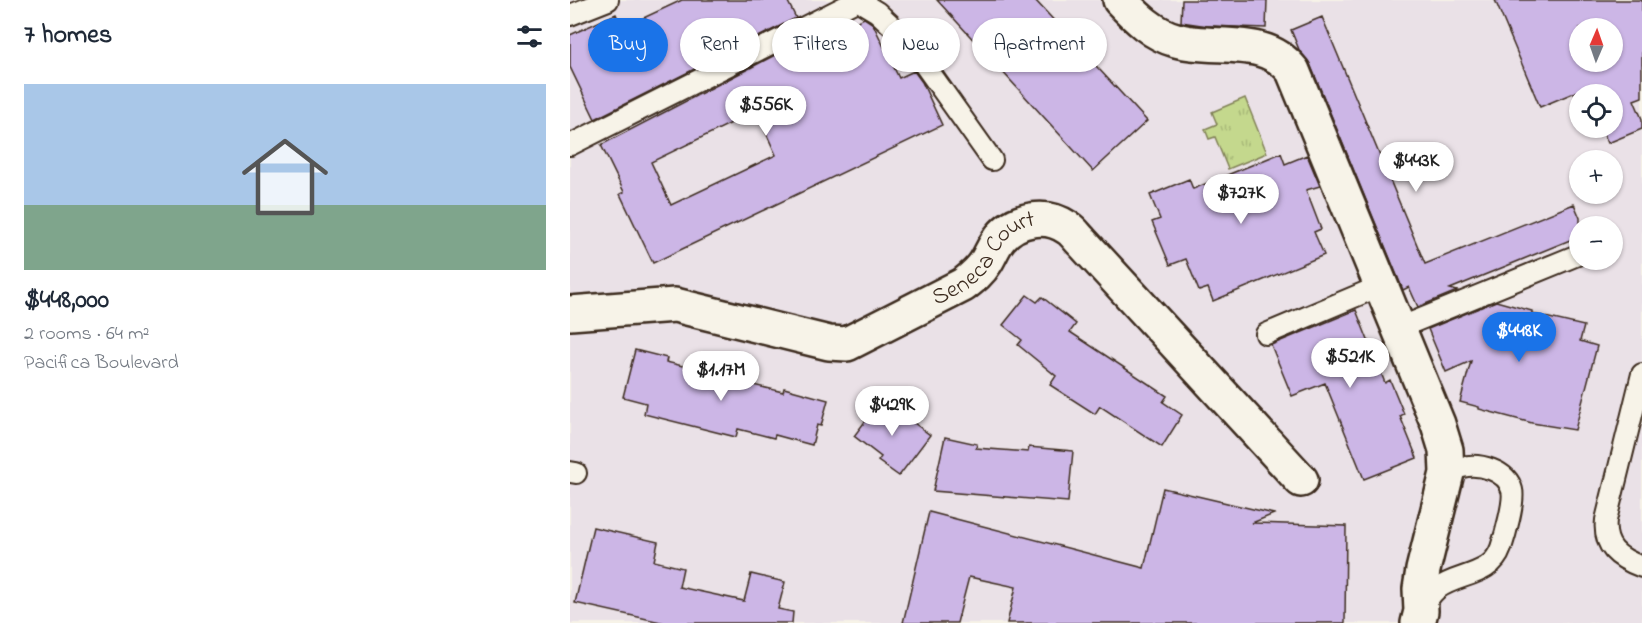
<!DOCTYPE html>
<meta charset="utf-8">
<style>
body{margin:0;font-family:"Indie Flower",sans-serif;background:#f6f6f7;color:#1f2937;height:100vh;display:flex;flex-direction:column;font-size:22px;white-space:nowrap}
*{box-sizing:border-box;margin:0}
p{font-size:20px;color:#747a83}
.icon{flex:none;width:33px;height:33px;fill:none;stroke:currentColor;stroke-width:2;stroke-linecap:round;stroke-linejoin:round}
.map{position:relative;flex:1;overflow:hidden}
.side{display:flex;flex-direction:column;background:#fff;width:570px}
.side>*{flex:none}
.guide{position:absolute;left:18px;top:18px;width:570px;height:54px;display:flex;gap:12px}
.needle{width:39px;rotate:2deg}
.tools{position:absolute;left:999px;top:18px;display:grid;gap:12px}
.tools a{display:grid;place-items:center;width:54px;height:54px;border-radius:50%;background:#fff;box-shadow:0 2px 4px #0004;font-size:30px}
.price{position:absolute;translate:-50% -51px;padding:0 14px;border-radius:21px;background:#fff;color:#222;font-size:20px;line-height:39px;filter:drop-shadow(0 2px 3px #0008)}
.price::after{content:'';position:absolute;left:50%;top:36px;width:18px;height:14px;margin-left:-9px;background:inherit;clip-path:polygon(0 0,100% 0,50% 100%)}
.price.selected{background:#1a73e8;color:#fff}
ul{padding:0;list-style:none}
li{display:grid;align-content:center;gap:12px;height:318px;padding:0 24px}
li+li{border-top:2px solid #e0e1e3}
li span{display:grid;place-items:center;height:186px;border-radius:0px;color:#555}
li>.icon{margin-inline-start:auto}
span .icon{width:108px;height:108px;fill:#fffc;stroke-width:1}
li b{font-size:26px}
h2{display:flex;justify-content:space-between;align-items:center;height:72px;padding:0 24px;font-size:26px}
.chip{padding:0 21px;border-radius:27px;background:#fff;box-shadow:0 2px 4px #0004;font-size:21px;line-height:54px}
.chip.selected{background:#1a73e8;color:#fff}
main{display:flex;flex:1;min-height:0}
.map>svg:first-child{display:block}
.built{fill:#eae1e7;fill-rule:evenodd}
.park{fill:url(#park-tufts);stroke:#808156;stroke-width:1.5}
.building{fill:#ccb6e6;stroke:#3b2a1e;stroke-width:1.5;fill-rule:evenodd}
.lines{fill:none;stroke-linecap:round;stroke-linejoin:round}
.lane-casing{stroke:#3b2a1e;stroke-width:24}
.street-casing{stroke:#3b2a1e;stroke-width:38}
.lane{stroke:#f7f3e8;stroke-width:20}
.street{stroke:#f7f3e8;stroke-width:33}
.labels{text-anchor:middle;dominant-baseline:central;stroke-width:6;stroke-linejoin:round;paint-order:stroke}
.street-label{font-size:24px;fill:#3b2a1e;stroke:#f7f3e8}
</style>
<main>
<section class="side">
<h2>7 homes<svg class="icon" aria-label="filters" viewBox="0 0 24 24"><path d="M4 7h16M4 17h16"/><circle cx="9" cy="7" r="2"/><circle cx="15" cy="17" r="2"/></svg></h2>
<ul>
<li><span style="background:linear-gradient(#a9c7e8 65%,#7fa58c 0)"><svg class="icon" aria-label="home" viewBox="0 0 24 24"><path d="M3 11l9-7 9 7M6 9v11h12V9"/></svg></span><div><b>$448,000</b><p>2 rooms · 64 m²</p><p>Pacifica Boulevard</p></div></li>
</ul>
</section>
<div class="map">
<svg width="1072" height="623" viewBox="0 0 1072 623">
<defs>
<pattern id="park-tufts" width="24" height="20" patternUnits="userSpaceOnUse" patternTransform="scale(1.5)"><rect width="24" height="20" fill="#c4d88d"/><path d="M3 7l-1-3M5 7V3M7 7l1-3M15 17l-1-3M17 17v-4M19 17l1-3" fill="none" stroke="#a9ba79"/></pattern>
</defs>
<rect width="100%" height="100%" fill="#f7f3e8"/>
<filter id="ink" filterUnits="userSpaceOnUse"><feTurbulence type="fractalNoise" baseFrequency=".0167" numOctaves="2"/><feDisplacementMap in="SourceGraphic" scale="12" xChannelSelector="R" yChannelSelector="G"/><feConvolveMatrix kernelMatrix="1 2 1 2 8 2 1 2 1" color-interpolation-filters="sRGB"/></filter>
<g filter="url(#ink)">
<path class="built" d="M 0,0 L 1072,0 L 1072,623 L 0,623 ZM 1010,28 L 1042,28 L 1042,62 L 1010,62 ZM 1010,94 L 1042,94 L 1042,128 L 1010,128 ZM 1010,160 L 1042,160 L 1042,194 L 1010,194 ZM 1010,226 L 1042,226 L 1042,260 L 1010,260 Z"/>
<path class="park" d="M 675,98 L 697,153 L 658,169 L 645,137 L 639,139 L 635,129 L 647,124 L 642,112 Z"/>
<path class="building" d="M 112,0 L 217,0 L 226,18 L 25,119 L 0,67 L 0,35 L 46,14 L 52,28 Z
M 367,0 L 465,0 L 577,121 L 523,171 Z
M 612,0 L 697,0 L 696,28 L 638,26 L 611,22 Z
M 925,0 L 1072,0 L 1072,97 L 1064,100 L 1072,119 L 1072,129 L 1038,143 L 1031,128 L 1042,128 L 1042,94 L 1017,94 L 1015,88 L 970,107 ZM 1010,28 L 1042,28 L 1042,62 L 1010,62 Z
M 752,17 L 855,264 L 1004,204 L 1010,218 L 1010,236 L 880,289 L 887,291 L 848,307 L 839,287 L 833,290 L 740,64 L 730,52 L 721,30 Z
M 294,18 L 303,24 L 329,78 L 344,71 L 352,82 L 372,125 L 83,263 L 50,194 L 54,192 L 31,145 L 236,39 L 239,45 ZM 186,111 L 206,155 L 101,205 L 81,162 Z
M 711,153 L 715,164 L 737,155 L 750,186 L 736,190 L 751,229 L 744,232 L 754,255 L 643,301 L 638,288 L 629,291 L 616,259 L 600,265 L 582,222 L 590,219 L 580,195 L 619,179 L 623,189 Z
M 457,295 L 467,302 L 472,297 L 506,324 L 500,332 L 597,396 L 593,402 L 612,415 L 592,447 L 530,406 L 525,414 L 480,385 L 486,376 L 448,345 L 452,340 L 433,325 Z
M 926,301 L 962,311 L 962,314 L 1014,326 L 1010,341 L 1027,346 L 1005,430 L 962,423 L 909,409 L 909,407 L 890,402 L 901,361 L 876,372 L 858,329 Z
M 786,310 L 815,383 L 820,380 L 834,414 L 830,416 L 847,458 L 794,479 L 755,383 L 722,396 L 701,345 Z
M 65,350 L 97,358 L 96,362 L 117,367 L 116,369 L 213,392 L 214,388 L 258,400 L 251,426 L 247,425 L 242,445 L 205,435 L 204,438 L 168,429 L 166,437 L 74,414 L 76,403 L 53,397 Z
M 312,399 L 360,435 L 329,476 L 308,461 L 311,457 L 284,436 Z
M 375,437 L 407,444 L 406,448 L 458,452 L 459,447 L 503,451 L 498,502 L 363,491 Z
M 593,488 L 704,514 L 682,523 L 776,526 L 775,623 L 437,623 L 446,587 L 399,577 L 387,623 L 333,623 L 359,512 L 574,568 Z
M 23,527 L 88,542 L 84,561 L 113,568 L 109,587 L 174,601 L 181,574 L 215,582 L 208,609 L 223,612 L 222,623 L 95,623 L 5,603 Z"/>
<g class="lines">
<defs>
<path id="lane" d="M 287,0 L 307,12 L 336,39 L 422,160
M 0,15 L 38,0
M 0,145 L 288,0
M 829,328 L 1010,254
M 696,334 L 810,286
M 1072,374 L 1036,520 C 1033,547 1048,558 1072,567
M 0,472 L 6,473
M 851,611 C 855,603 860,595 867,589 C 888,573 921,577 931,548 C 935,536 945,501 942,490 C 937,470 909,463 892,467 C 885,469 881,472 876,476"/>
<g id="street">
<path d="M 550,0 C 566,17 583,34 606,40 C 645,51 695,34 723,71 L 868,424 L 876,450 L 877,473 L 853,570 L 850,589 L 851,611 L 848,623"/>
<path id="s1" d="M 0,313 L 105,305 L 259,343 L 277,344 L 393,285 C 402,278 410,272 416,262 C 421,254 424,245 430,238 C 446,218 477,213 498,228 C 503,231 507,237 511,241 L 731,480"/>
</g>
</defs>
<use href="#lane" class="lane-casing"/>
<use href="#street" class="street-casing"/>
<use href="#lane" class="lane"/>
<use href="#street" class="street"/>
</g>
</g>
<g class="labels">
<g class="street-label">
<text stroke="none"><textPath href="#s1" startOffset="446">Seneca Court</textPath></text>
</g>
</g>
</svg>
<div class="tools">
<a><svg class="needle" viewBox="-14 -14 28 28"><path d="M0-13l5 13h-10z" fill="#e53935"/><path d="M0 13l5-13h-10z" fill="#747a83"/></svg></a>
<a><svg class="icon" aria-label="locate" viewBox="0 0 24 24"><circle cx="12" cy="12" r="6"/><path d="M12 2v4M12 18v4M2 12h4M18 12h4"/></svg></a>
<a>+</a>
<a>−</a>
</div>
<b class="price" style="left:196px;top:137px">$556K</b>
<b class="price" style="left:846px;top:193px">$443K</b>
<b class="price" style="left:671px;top:225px">$727K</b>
<b class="price selected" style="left:949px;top:363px">$448K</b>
<b class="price" style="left:780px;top:389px">$521K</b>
<b class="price" style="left:151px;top:402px">$1.17M</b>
<b class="price" style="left:322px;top:437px">$429K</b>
<div class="guide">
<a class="chip selected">Buy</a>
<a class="chip">Rent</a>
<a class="chip">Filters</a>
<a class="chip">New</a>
<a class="chip">Apartment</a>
</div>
</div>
</main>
